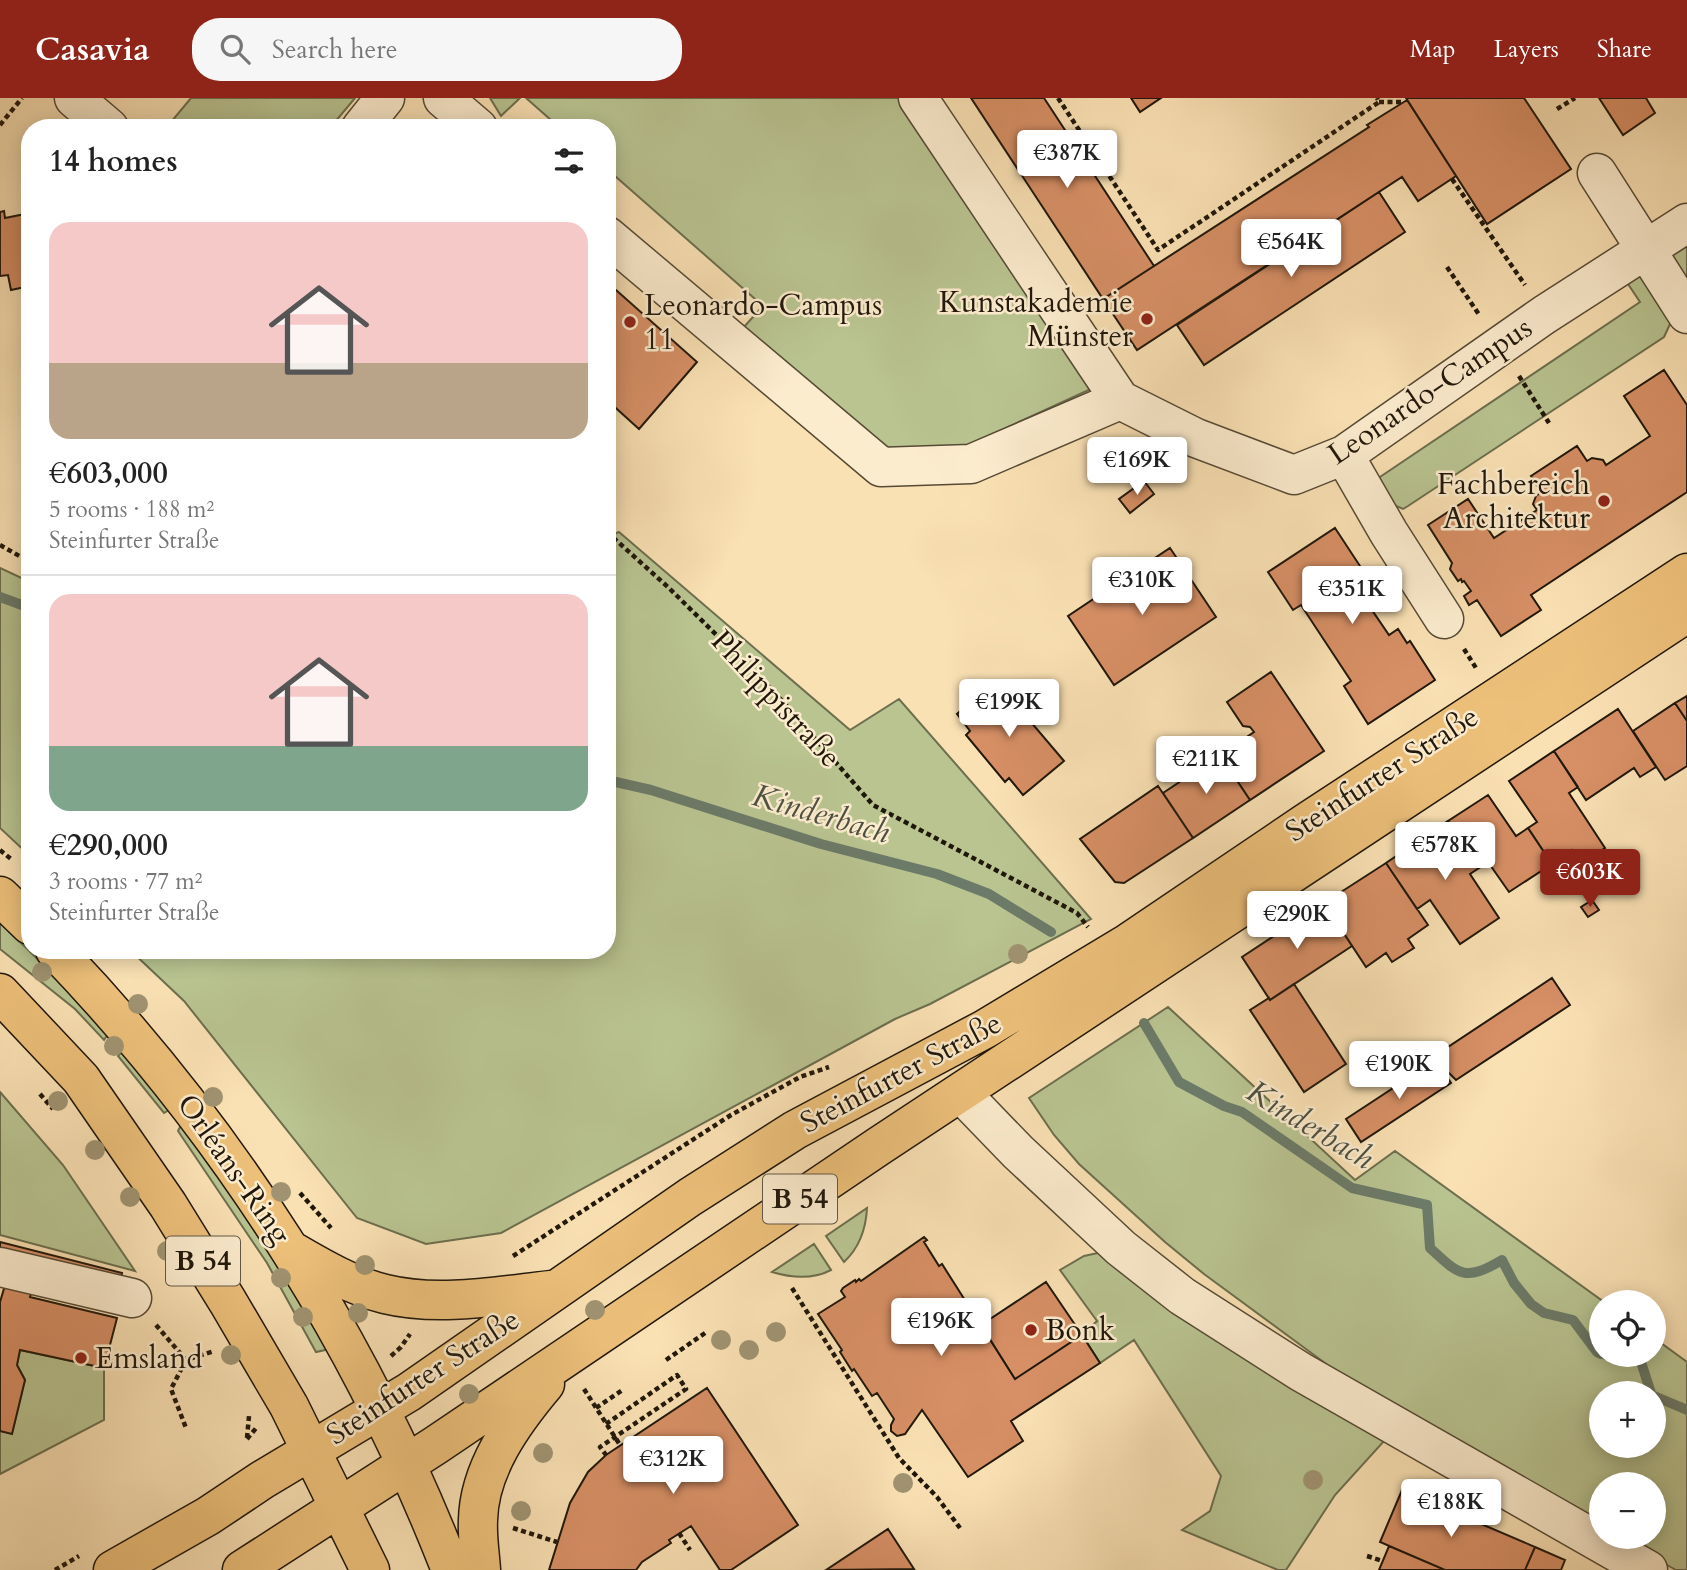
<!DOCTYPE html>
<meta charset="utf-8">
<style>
body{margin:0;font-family:Cardo,serif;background:#f6f6f6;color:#222;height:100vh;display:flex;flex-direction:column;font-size:26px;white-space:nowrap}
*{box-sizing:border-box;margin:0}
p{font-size:23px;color:#767676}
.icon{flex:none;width:38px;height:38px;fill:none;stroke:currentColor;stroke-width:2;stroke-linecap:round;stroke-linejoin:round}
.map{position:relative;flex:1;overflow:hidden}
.sheet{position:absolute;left:21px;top:21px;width:595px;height:840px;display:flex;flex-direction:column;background:#fff;border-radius:28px;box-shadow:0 4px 18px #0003}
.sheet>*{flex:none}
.tools{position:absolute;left:1589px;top:1192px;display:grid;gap:14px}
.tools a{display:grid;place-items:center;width:77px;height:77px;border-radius:50%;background:#fff;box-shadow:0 4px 18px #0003;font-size:35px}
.price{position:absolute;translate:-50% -60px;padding:0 16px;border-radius:7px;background:#fff;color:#222;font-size:23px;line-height:46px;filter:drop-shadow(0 2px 4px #0008)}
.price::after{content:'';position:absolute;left:50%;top:42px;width:21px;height:16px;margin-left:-10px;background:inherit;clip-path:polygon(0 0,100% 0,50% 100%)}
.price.on{background:#8f2418;color:#fff}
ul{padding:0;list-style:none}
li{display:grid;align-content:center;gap:14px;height:371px;padding:0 28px}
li+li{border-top:2px solid #e0e0e0}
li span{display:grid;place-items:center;height:217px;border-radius:21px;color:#555}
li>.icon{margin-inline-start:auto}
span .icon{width:126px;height:126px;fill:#fffc;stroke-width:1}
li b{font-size:30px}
h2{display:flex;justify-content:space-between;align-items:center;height:84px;padding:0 28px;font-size:30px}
header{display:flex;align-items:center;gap:42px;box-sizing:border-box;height:98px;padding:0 35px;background:#8f2418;color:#fff}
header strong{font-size:33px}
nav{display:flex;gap:38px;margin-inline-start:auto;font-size:24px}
.search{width:490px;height:63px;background:#f6f6f6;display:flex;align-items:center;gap:18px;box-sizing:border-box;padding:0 24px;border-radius:28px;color:#767676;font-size:26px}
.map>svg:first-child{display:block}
.green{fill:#b9c491;stroke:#6c6e4e;stroke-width:2;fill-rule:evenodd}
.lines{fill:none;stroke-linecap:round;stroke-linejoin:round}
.stream{stroke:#6c7b69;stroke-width:10}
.building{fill:#d78f65;stroke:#20170b;stroke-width:2}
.minor-casing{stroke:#564a35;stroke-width:41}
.major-casing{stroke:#20170b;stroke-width:41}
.path{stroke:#20170b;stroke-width:4.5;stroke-dasharray:5 3.5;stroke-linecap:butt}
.minor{stroke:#fcecce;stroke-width:38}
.major{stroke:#edc07a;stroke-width:38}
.tree{fill:#a09371}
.poi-dot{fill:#8f2418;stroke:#fcecce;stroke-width:2.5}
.labels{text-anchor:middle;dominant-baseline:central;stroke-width:5;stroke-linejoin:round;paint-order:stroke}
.shield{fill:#fcecce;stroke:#625746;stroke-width:2}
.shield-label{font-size:28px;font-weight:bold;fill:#20170b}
.poi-label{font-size:30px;fill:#20170b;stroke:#fcecce;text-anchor:start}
.street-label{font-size:30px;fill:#20170b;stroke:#fcecce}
.water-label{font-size:32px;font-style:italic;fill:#4c5142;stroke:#fcecce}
</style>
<header>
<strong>Casavia</strong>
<div class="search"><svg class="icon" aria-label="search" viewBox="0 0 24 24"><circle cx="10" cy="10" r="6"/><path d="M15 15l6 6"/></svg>Search here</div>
<nav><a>Map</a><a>Layers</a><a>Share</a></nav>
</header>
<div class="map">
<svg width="1687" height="1472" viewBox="0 0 1687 1472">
<rect width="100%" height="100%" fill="#fae1b4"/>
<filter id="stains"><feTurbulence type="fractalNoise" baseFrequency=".00286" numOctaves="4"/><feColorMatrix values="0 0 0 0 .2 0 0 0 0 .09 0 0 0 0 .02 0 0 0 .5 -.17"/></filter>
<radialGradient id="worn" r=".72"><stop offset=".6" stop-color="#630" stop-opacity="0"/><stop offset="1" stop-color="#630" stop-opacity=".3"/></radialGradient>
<path class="green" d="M 191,0 L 355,0 L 330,30 L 166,30 Z
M 490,0 L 520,0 L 501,18 Z
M 526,0 L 900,0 L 1093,290 L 967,348 L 926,357 L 881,348 L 743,230 L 763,208 L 607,71 L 607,30 L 560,30 Z
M 1687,136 L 1687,193 L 1669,153 Z
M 1641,177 L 1671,224 L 1664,239 L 1408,408 L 1403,411 L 1394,407 L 1377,381 L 1640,204 L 1626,183 Z
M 619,434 L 850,632 L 899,601 L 1091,821 L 930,906 L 895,921 L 501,1135 L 426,1146 L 357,1120 L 184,903 L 130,852 L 607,852 L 607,439 Z
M 0,470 L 30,484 L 30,758 L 0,730 Z
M 0,824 L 73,896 L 108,936 L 104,942 L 75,911 L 0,851 Z
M 1168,909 L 1355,1082 L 1395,1053 L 1604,1204 L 1601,1204 L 1601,1256 L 1654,1256 L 1654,1240 L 1687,1264 L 1687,1472 L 1676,1472 L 1618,1439 L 1654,1438 L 1654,1386 L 1601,1386 L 1601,1429 L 1352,1285 L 1204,1176 L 1165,1144 L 1079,1066 L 1054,1037 L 1029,1000 ZM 1601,1295 L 1654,1295 L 1654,1348 L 1601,1348 Z
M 123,952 L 169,1012 L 164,1015 L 118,958 Z
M 0,994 L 63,1067 L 135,1173 L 0,1137 Z
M 181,1027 L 183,1027 L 278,1164 L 327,1249 L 325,1252 L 316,1254 L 267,1165 L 178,1033 Z
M 867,1110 C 866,1131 860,1149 844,1164 L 826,1138 Z
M 814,1146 L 831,1172 C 812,1182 792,1180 772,1174 Z
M 1121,1150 L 1385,1342 L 1335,1397 L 1286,1472 L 1278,1472 L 1182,1432 L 1210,1413 L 1221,1378 L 1134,1242 L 1100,1265 L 1082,1237 L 1097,1223 L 1060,1172 L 1084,1158 Z
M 20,1252 L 104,1270 L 104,1322 L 0,1376 L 0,1333 L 12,1335 L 25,1282 L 17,1267 Z"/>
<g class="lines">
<path class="stream" d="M 0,499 L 30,510
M 607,682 L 651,692 L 821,746 L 937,776 L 989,796 L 1051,834
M 1144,925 L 1179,984 L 1224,1008 L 1242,1014 L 1352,1090 L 1427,1107 L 1430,1150 C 1459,1177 1465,1184 1502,1162 L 1514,1185 L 1531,1206 L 1544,1215 L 1573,1222 L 1597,1254 L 1601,1256
M 1603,1256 C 1620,1263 1626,1255 1640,1261 L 1651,1295
M 1654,1298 L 1687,1312"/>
</g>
<path class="building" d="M 971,0 L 1044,0 L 1154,168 L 1103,201 Z
M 1131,0 L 1161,0 L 1140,14 Z
M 1406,0 L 1524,0 L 1571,71 L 1487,126 Z
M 1599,0 L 1646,0 L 1655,15 L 1623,37 Z
M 1407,2 L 1456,78 L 1418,103 L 1402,79 L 1137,252 L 1103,201 L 1369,29 L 1367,27 Z
M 1379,94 L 1405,134 L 1204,267 L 1177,227 Z
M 4,113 L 5,120 L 30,115 L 30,179 L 28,179 L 30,188 L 11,192 L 8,177 L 0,178 L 0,114 Z
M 607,184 L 697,264 L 639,331 L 607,302 Z
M 1664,272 L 1687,307 L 1687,394 L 1531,497 L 1541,512 L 1501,538 L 1477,502 L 1469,507 L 1464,498 L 1471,493 L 1464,483 L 1462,484 L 1461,481 L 1458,483 L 1450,471 L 1452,465 L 1428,427 L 1468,401 L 1494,440 L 1537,412 L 1533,406 L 1536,398 L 1541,394 L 1531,378 L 1577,348 L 1587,363 L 1592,360 L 1603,362 L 1606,367 L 1650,338 L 1624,298 Z
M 1144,383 L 1154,396 L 1130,415 L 1119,401 Z
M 1335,430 L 1360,468 L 1358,469 L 1367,483 L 1357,490 L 1389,537 L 1398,531 L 1407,545 L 1410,543 L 1435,582 L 1368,626 L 1344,588 L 1351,583 L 1301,507 L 1293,512 L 1268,474 Z
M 1170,450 L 1216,519 L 1114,587 L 1068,518 Z
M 1271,574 L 1324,653 L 1250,702 L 1220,657 L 1254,634 L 1250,629 L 1243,628 L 1227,604 Z
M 996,583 L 1064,663 L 1023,697 L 1009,680 L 1005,684 L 966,637 L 970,633 L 957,616 Z
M 1687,598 L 1687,623 L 1675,605 Z
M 1675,605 L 1687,623 L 1687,668 L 1665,682 L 1633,633 Z
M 1618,611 L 1656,669 L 1640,679 L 1634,670 L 1586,702 L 1554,653 Z
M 1554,653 L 1578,689 L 1569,695 L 1605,750 L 1581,766 L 1572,752 L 1552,766 L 1528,730 L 1537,724 L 1509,683 Z
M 1220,657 L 1250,702 L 1193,740 L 1163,695 Z
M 1158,688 L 1193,740 L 1124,785 L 1115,784 L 1080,741 Z
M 1488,697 L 1516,738 L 1528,730 L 1552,766 L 1509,794 L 1488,764 L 1479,770 L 1448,723 Z
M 1448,723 L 1479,770 L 1470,776 L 1499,820 L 1460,846 L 1430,802 L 1417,811 L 1386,765 Z
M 1386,765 L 1428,827 L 1408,841 L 1414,850 L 1392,864 L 1386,855 L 1366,869 L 1324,805 Z
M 1592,802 L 1599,812 L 1588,819 L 1581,809 Z
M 1324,805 L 1352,848 L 1270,902 L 1242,859 Z
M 1552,880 L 1570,907 L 1456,982 L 1433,959 Z
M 1294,886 L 1346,966 L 1304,994 L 1250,912 L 1269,900 L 1270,902 Z
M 1436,962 L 1451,985 L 1361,1044 L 1346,1021 Z
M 924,1139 L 927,1142 L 924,1144 L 939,1168 L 942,1166 L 1015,1281 L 1082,1237 L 1100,1265 L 1011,1323 L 1023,1343 L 968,1379 L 922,1312 L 905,1336 L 897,1338 L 891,1333 L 891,1327 L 894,1321 L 877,1295 L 872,1298 L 854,1271 L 852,1273 L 840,1254 L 842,1252 L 818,1216 L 845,1199 L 841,1193 L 843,1190 L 855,1182 L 856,1184 L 859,1181 L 861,1183 Z
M 0,1144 L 122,1175 L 119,1188 L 0,1158 Z
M 6,1184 L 33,1190 L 30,1199 L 117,1220 L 104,1270 L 20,1252 L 17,1267 L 25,1282 L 12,1336 L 0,1333 L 0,1204 Z
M 1046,1184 L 1082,1237 L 1015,1281 L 981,1227 Z
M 707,1290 L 798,1427 L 731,1472 L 720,1472 L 691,1428 L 669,1442 L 671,1445 L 642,1464 L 636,1472 L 549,1472 L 570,1405 L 588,1374 L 606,1357 Z
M 1402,1392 L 1535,1449 L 1525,1472 L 1445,1472 L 1380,1444 Z
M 888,1431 L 914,1471 L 826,1472 Z
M 1389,1448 L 1445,1472 L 1379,1472 Z
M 1535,1449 L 1565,1462 L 1561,1472 L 1525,1472 Z"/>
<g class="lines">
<defs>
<path id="minor" d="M 74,0 L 109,30
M 443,0 L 478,30
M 918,0 L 1120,302 L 1196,340 L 1294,377 L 1344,357 L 1544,217 L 1687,125
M 361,30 L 385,0
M 1597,75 L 1687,216
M 607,138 L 881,369 L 971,366 L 1120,302
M 1344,357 L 1389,435 L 1444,521
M 961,995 L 1018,1054 L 1121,1150 L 1182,1198 L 1301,1274 L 1648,1472
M 0,1169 L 132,1200"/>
<path id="major" d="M 0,798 L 30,827
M 55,852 C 227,1031 361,1241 451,1472
M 0,895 L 81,981 L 168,1107 L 228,1204 L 289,1308 L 370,1472
M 292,1153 C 321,1170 352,1188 385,1196 C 438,1209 497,1198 551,1192
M 113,1472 L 208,1418 L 262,1382 L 409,1294 L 690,1099 L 795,1032 L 985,931 L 1128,845 L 1307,724 L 1687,475
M 242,1472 L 436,1347 L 879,1048 L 1687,515
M 481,1472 C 480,1456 477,1439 478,1422 C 479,1371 513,1324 545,1286"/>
</defs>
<use href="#minor" class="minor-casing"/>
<use href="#major" class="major-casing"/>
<path class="path" d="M 1058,0 L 1158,152 L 1379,4 L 1377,0
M 1379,4 L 1404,4
M 1557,11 L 1575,0
M 0,27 L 22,0
M 1452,81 L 1525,187
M 1447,169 L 1480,218
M 1519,278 L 1549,325
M 607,434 L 669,490 L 776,596 L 873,707 L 1077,815 L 1088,829
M 0,447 L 30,464
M 1464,551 L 1476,570
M 0,752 L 11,761
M 40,996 L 53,1011
M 300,1095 L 331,1130
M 513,1158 L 731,1017 L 800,979 L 829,969
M 792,1190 L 899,1360 L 937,1399 L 960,1430
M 156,1227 L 186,1262 L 214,1253
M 391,1258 L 401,1249 L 410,1236
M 186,1262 L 171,1291 L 186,1330
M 666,1262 L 708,1233
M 584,1291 L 620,1347
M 596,1310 L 624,1291
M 606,1326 L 677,1277 L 686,1291 L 600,1349 L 606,1357
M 247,1340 L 249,1318
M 247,1341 L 257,1329
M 513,1430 L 557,1444
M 679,1435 L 690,1452
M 1367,1458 L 1383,1463
M 55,1472 L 79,1458"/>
<use href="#minor" class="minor"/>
<use href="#major" class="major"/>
</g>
<g class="tree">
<circle cx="1018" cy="856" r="10"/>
<circle cx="42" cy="874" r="10"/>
<circle cx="138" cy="906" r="10"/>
<circle cx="114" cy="948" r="10"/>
<circle cx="213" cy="999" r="10"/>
<circle cx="58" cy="1003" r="10"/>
<circle cx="95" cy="1052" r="10"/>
<circle cx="281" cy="1094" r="10"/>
<circle cx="130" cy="1099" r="10"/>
<circle cx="167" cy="1153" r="10"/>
<circle cx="365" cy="1167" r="10"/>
<circle cx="281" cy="1180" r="10"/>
<circle cx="595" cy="1212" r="10"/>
<circle cx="358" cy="1215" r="10"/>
<circle cx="303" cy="1219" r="10"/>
<circle cx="776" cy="1234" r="10"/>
<circle cx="721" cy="1242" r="10"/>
<circle cx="749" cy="1252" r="10"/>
<circle cx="231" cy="1257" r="10"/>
<circle cx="469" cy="1296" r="10"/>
<circle cx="543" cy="1355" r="10"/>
<circle cx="1313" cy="1382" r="10"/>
<circle cx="903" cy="1385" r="10"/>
<circle cx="521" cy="1413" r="10"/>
</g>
<g class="poi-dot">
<circle cx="1147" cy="221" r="7"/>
<circle cx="630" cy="224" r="7"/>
<circle cx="1604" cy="403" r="7"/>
<circle cx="1031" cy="1232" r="7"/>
<circle cx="81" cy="1260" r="7"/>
</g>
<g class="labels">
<g class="shield">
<rect x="763" y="1076.5" width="74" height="49" rx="5"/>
<rect x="166" y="1138.5" width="74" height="49" rx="5"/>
</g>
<g class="shield-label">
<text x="800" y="1101">B 54</text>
<text x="203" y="1163">B 54</text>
</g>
<g class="poi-label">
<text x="1133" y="204" text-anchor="end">Kunstakademie<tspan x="1133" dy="34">Münster</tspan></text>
<text x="644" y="207">Leonardo-Campus<tspan x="644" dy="34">11</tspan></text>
<text x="1590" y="386" text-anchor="end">Fachbereich<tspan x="1590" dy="34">Architektur</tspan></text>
<text x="1045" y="1232">Bonk</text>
<text x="95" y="1260">Emsland</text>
</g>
<g class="street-label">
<text transform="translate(1430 293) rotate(-34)">Leonardo-Campus</text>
<text transform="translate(776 601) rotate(47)">Philippistraße</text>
<text transform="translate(1382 676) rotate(-33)">Steinfurter Straße</text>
<text transform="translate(901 975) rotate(-28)">Steinfurter Straße</text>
<text transform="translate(234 1071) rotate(55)">Orléans-Ring</text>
<text transform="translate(423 1279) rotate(-33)">Steinfurter Straße</text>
</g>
<g class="water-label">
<text transform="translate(821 716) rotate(16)">Kinderbach</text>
<text transform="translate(1310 1027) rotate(31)">Kinderbach</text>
</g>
</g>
<rect width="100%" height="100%" filter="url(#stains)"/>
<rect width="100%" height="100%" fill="url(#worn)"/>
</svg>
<div class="tools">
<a><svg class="icon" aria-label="locate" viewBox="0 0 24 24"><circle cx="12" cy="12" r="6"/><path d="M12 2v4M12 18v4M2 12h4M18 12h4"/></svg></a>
<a>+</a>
<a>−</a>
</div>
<b class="price" style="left:1067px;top:92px">€387K</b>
<b class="price" style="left:1291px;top:181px">€564K</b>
<b class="price" style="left:1137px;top:399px">€169K</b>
<b class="price" style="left:1142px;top:519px">€310K</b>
<b class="price" style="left:1352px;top:528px">€351K</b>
<b class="price" style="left:1009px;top:641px">€199K</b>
<b class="price" style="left:1206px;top:698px">€211K</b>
<b class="price" style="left:1445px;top:784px">€578K</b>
<b class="price on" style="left:1590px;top:811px">€603K</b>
<b class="price" style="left:1297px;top:853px">€290K</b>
<b class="price" style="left:1399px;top:1003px">€190K</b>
<b class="price" style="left:941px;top:1260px">€196K</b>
<b class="price" style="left:673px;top:1398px">€312K</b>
<b class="price" style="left:1451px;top:1441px">€188K</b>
<section class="sheet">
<h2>14 homes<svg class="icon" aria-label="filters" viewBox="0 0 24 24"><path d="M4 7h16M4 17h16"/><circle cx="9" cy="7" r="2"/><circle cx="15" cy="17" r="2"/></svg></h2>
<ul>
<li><span style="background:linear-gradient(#f6c9c9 65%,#b9a48a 0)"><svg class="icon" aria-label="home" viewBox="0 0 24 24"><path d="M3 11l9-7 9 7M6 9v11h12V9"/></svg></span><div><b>€603,000</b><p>5 rooms · 188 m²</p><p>Steinfurter Straße</p></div></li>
<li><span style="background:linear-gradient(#f6c9c9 70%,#7fa58c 0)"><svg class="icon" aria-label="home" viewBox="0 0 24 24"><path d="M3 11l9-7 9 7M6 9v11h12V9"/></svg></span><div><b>€290,000</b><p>3 rooms · 77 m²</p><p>Steinfurter Straße</p></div></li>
</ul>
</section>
</div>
